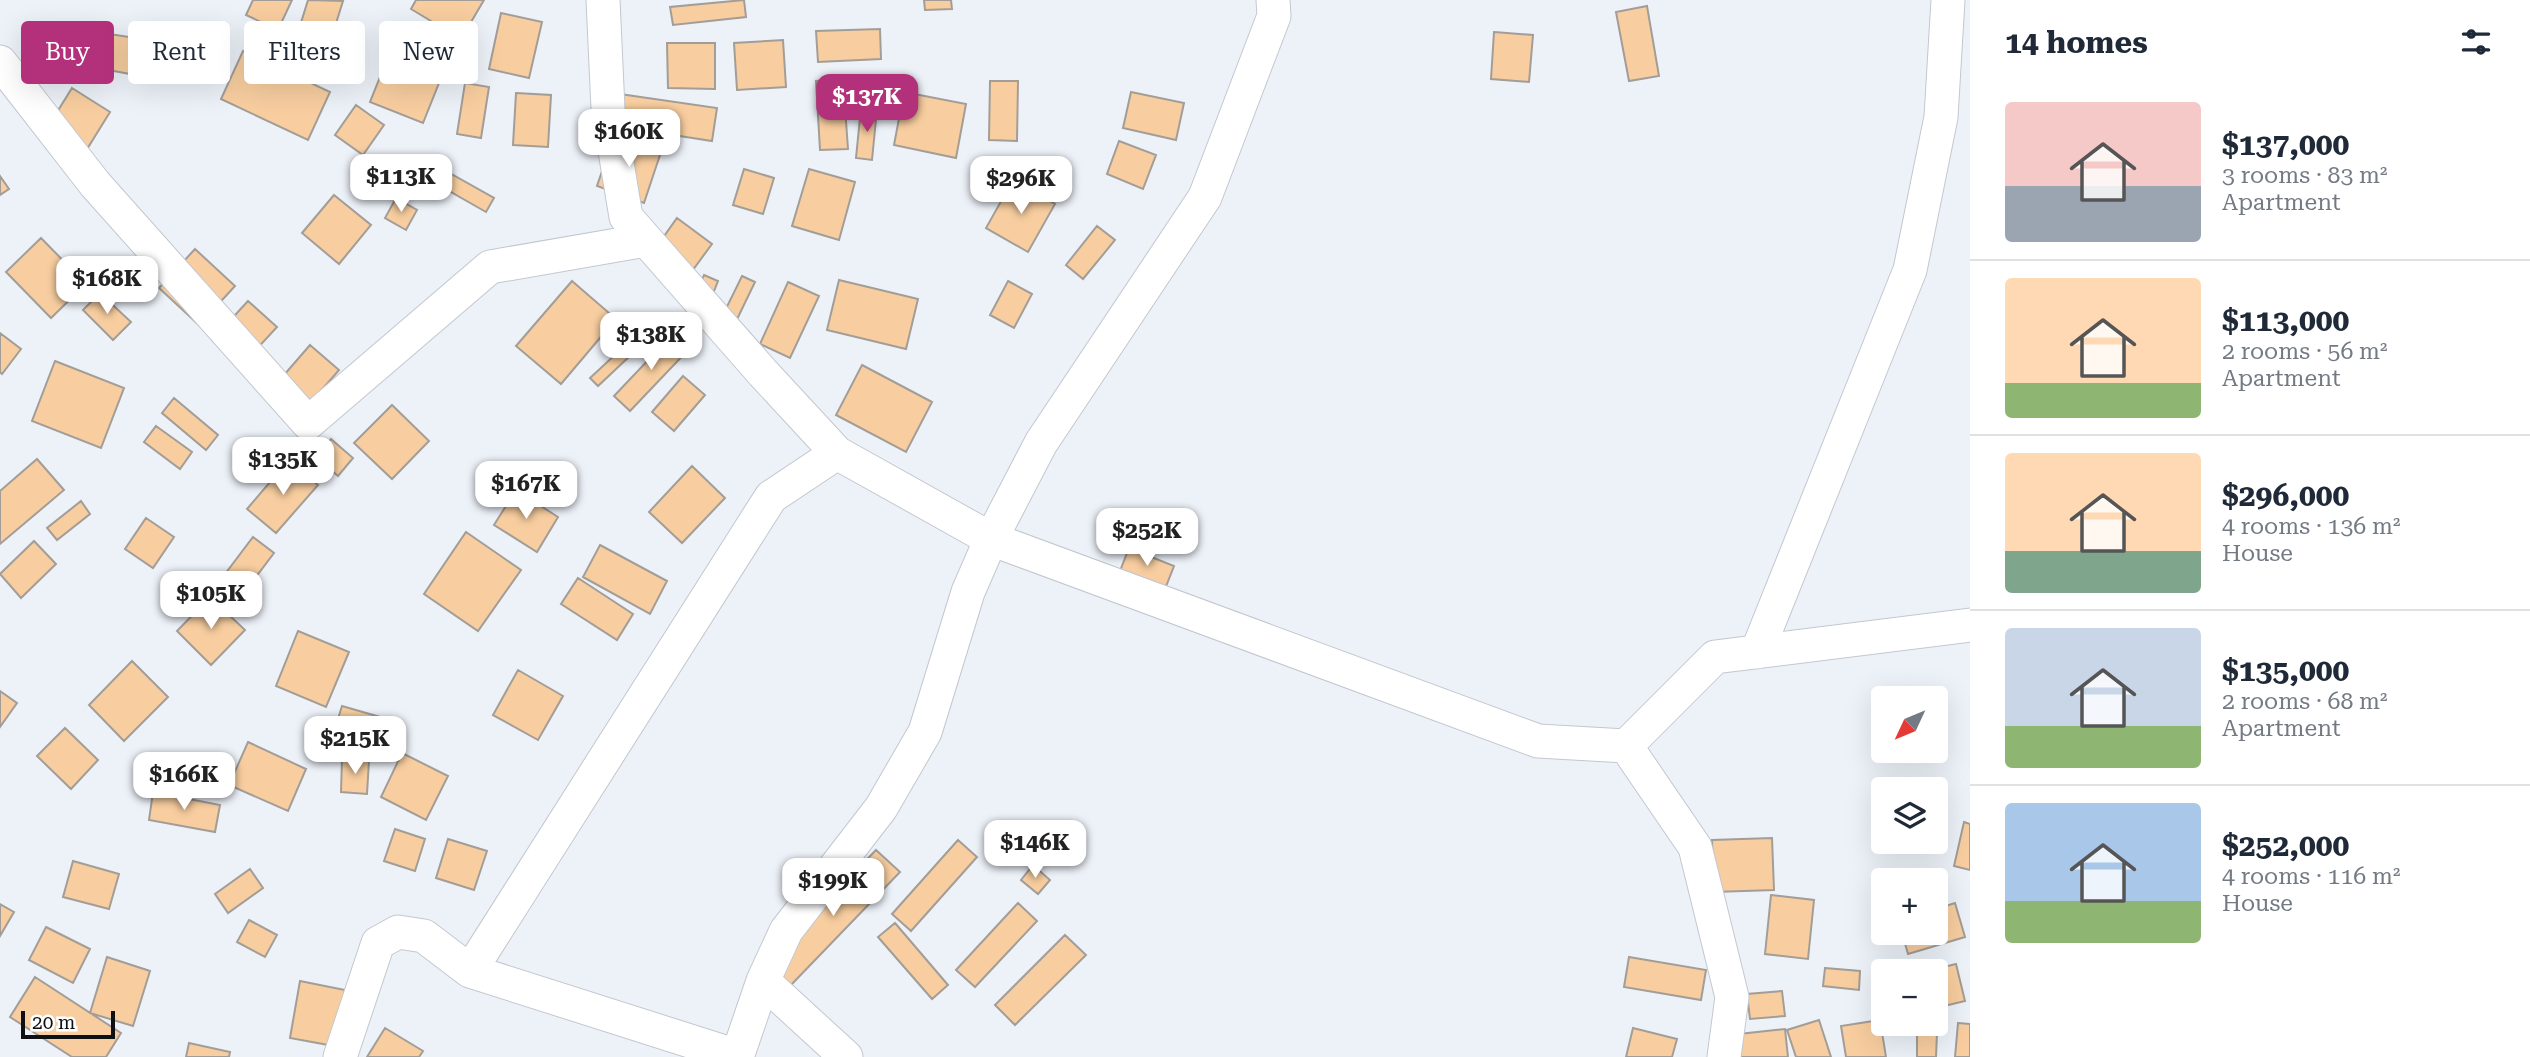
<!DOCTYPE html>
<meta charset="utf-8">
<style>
body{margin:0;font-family:"Roboto Serif",serif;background:#f2f2f3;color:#1f2937;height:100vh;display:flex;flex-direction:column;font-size:26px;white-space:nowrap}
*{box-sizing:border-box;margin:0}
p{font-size:23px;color:#747a83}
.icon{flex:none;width:38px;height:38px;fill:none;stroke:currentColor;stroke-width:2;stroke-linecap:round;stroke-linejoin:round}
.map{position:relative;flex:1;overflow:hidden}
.sheet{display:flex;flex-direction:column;background:#fff;width:560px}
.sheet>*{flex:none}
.hud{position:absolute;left:21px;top:21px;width:665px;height:63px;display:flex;gap:14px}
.needle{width:46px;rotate:226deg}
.fabs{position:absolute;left:1871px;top:686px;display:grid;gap:14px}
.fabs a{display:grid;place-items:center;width:77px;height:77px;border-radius:7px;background:#fff;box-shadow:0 7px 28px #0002;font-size:35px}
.scale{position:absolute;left:21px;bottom:18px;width:94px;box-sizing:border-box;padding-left:7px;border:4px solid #0e1012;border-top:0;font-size:19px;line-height:24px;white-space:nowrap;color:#0e1012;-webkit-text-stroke:5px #fff;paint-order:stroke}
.price{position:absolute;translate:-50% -60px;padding:0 16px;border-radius:14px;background:#fff;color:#222;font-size:23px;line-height:46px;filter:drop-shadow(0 2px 4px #0008)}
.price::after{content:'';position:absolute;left:50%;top:42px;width:21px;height:16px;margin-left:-10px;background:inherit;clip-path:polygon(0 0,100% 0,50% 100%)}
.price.selected{background:#b3317b;color:#fff}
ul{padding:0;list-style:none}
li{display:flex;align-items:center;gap:21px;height:175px;padding:0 35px}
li+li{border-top:2px solid #e0e1e3}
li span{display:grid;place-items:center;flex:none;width:196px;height:140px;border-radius:7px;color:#555}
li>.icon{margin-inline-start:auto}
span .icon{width:84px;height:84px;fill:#fffc;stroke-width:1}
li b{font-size:30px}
h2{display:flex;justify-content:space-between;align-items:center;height:84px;padding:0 35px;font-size:30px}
.pill{padding:0 24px;border-radius:7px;background:#fff;box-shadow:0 7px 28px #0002;font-size:24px;line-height:63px}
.pill.selected{background:#b3317b;color:#fff}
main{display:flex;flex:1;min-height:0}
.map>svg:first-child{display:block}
.building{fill:#f8cea0;stroke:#a39d97;stroke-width:2}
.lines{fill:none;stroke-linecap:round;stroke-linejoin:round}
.street-casing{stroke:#c3c7cf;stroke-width:35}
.street{stroke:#fff;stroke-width:33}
</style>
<main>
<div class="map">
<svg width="1970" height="1057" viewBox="0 0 1970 1057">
<rect width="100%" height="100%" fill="#edf2f9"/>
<path class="building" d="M 253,0 L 292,0 L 278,30 L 246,15 Z
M 308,0 L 343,1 L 327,52 L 295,42 Z
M 416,0 L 484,0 L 461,39 L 411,9 Z
M 744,0 L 746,17 L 673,25 L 670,7 Z
M 924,0 L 951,0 L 952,9 L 925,10 Z
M 1647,6 L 1659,76 L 1629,81 L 1616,12 Z
M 501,13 L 542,22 L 529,78 L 489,69 Z
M 880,29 L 881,59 L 818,62 L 816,31 Z
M 1494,32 L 1533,35 L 1529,82 L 1491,79 Z
M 109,34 L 136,38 L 130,74 L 103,69 Z
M 783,40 L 786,87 L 737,90 L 734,43 Z
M 667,43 L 715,43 L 715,89 L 668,88 Z
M 392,47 L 445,68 L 423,123 L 370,102 Z
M 243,51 L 330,92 L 308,140 L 221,99 Z
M 843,79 L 848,149 L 820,150 L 816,81 Z
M 990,81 L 1018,81 L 1017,141 L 989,140 Z
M 465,83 L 489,87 L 481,138 L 457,134 Z
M 72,88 L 110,112 L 79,162 L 41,138 Z
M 904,92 L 966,104 L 956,158 L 894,145 Z
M 1131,92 L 1184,103 L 1176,140 L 1123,128 Z
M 516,93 L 551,95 L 548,147 L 513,145 Z
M 620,94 L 717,108 L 712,141 L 615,126 Z
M 356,105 L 384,125 L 363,155 L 335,135 Z
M 861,108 L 877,109 L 872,160 L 856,158 Z
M 614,136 L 661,152 L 644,203 L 597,186 Z
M 1119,141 L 1156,155 L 1143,189 L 1107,174 Z
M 430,162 L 494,198 L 486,212 L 423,176 Z
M 744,169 L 774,178 L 763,214 L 733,205 Z
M 809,169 L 855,182 L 839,240 L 792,226 Z
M 0,176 L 9,189 L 0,195 Z
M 1013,180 L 1055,204 L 1028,252 L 986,228 Z
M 334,195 L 371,225 L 339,264 L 302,233 Z
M 396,198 L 417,210 L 406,230 L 385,218 Z
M 677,218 L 712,244 L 684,282 L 650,256 Z
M 1097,226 L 1115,240 L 1083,279 L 1066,265 Z
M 41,238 L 86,284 L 51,318 L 6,272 Z
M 195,249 L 235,286 L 199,325 L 159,288 Z
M 704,275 L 718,281 L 704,316 L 690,310 Z
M 742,276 L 755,282 L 727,340 L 714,333 Z
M 839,280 L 918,299 L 906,349 L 827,330 Z
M 572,281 L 616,319 L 561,384 L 516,346 Z
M 1008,281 L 1032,294 L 1014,328 L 990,315 Z
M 788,282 L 819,296 L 790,358 L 760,344 Z
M 100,293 L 131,322 L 113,340 L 83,310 Z
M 248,301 L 277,327 L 240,367 L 212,340 Z
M 659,314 L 666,322 L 598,386 L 590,378 Z
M 0,333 L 21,349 L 2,374 L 0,372 Z
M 673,334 L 689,349 L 630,411 L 614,396 Z
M 310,345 L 339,370 L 307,407 L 278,382 Z
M 55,361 L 124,388 L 101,448 L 32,421 Z
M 862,365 L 932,402 L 906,452 L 836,415 Z
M 683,376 L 705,395 L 674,431 L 652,412 Z
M 174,398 L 218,435 L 206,450 L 162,413 Z
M 392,405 L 429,441 L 392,479 L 354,443 Z
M 156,426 L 192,452 L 180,469 L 144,442 Z
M 331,439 L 353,458 L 338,476 L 316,457 Z
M 37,459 L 64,490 L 0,544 L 0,491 Z
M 289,460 L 318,485 L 276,533 L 247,509 Z
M 692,466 L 725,498 L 682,543 L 649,512 Z
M 516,490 L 558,517 L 537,552 L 494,525 Z
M 81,501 L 90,514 L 57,540 L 47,528 Z
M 146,518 L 174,537 L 153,568 L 125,549 Z
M 466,532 L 521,570 L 478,631 L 424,594 Z
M 253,537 L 274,553 L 237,602 L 216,586 Z
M 34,541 L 56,564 L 21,598 L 0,574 Z
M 600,545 L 667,581 L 650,614 L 583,577 Z
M 1129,548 L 1174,566 L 1165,589 L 1120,571 Z
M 578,578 L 633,614 L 617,640 L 561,604 Z
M 210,597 L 245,630 L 211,665 L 177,631 Z
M 298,631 L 349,652 L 326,707 L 276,686 Z
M 132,661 L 168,697 L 124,741 L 89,705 Z
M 518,670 L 563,696 L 538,740 L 493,715 Z
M 0,691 L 17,703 L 0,727 Z
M 342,706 L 387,719 L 379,748 L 333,735 Z
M 65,728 L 98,760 L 71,789 L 37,756 Z
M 248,742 L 306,769 L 288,811 L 229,785 Z
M 402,753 L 448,776 L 426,820 L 381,797 Z
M 342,759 L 369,760 L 367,794 L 341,792 Z
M 153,792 L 220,805 L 215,832 L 149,820 Z
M 1964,822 L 1970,824 L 1970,870 L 1954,866 Z
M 395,829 L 425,839 L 415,871 L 384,861 Z
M 1772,838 L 1774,890 L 1714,892 L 1712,840 Z
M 448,839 L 487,851 L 474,890 L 436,878 Z
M 958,840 L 977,857 L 911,931 L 892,914 Z
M 876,850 L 900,872 L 790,986 L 767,963 Z
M 73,861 L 119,874 L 109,909 L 63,897 Z
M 1033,865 L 1050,880 L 1038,894 L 1021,880 Z
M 250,869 L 263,888 L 228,913 L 215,894 Z
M 1771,895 L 1814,900 L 1808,959 L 1765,954 Z
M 1018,903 L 1037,921 L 975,987 L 956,970 Z
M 1955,903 L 1965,937 L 1908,954 L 1902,933 L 1936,933 L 1936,909 Z
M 0,904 L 14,912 L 0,936 Z
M 249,920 L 277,935 L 265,957 L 237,942 Z
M 895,923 L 948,985 L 932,999 L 878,937 Z
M 46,927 L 90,949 L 73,983 L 29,960 Z
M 1065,935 L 1086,955 L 1015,1025 L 995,1005 Z
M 107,957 L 150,971 L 133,1026 L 90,1013 Z
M 1629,957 L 1706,970 L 1701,1000 L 1624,987 Z
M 1956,964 L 1965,1001 L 1936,1008 L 1936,971 L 1927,971 Z
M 1825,968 L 1860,971 L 1859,990 L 1823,986 Z
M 35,977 L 121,1033 L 106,1057 L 72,1057 L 10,1017 Z
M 300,981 L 345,990 L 334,1046 L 290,1038 Z
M 1782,991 L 1785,1016 L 1750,1019 L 1747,994 Z
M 1819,1020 L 1831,1057 L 1796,1057 L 1787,1030 Z
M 1880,1020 L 1886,1057 L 1846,1057 L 1841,1026 Z
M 1958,1023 L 1970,1024 L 1970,1057 L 1955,1057 Z
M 385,1028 L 423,1051 L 419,1057 L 367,1057 Z
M 1633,1028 L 1677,1039 L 1672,1057 L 1626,1057 Z
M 1785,1029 L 1788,1057 L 1733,1057 L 1730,1035 Z
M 1917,1032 L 1937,1033 L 1936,1057 L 1917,1057 Z
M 189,1043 L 230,1052 L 229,1057 L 186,1057 Z"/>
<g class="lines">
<defs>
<path id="street" d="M 603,0 L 608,109 L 626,217 L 763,373 L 837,453 L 991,539 L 1538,741 L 1626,746 L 1715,657 L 1970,625
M 0,62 L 95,184 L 308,423 L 490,267 L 646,240
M 1757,652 L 1910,270 L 1941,117 L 1948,0
M 1626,746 L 1695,847 L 1732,997 L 1724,1057
M 470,971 L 771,497 L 837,453
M 763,981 L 846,1057
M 340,1057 L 378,943 L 398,932 L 424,936 L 470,971 L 737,1056
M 737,1057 L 763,981 L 786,931 L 881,808 L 925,732 L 968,592 L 991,539 L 1041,443 L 1205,197 L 1274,16 L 1273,0"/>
</defs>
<use href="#street" class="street-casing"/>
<use href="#street" class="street"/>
</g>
</svg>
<div class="fabs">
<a><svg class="needle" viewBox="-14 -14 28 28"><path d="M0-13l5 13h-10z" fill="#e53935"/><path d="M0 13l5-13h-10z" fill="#747a83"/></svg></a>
<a><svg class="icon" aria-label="layers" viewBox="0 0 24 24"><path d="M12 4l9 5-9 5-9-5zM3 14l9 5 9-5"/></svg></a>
<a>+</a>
<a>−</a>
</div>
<div class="scale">20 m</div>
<b class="price selected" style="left:867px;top:134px">$137K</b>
<b class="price" style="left:629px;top:169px">$160K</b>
<b class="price" style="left:401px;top:214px">$113K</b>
<b class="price" style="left:1021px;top:216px">$296K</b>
<b class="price" style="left:107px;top:316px">$168K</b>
<b class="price" style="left:651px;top:372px">$138K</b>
<b class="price" style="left:283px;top:497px">$135K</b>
<b class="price" style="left:526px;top:521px">$167K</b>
<b class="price" style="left:1147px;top:568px">$252K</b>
<b class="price" style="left:211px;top:631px">$105K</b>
<b class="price" style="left:355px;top:776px">$215K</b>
<b class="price" style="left:184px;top:812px">$166K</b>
<b class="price" style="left:1035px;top:880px">$146K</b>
<b class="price" style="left:833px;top:918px">$199K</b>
<div class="hud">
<a class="pill selected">Buy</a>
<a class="pill">Rent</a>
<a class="pill">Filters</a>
<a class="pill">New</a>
</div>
</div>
<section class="sheet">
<h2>14 homes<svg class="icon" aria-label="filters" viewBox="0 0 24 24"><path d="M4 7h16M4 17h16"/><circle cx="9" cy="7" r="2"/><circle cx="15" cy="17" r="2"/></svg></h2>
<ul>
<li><span style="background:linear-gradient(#f6c9c9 60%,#9aa5b1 0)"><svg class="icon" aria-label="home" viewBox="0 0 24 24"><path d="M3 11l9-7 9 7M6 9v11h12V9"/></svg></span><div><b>$137,000</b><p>3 rooms · 83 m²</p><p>Apartment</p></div></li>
<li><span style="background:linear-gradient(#ffd9b3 75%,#8fb573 0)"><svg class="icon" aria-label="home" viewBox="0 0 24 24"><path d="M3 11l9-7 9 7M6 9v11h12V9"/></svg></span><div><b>$113,000</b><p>2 rooms · 56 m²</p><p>Apartment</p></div></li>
<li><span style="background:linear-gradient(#ffd9b3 70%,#7fa58c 0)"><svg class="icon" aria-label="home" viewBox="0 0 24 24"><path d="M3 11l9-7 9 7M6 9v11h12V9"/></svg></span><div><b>$296,000</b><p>4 rooms · 136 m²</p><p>House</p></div></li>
<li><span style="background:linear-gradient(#c9d6e8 70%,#8fb573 0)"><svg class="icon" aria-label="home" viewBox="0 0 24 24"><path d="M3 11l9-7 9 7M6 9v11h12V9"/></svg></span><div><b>$135,000</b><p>2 rooms · 68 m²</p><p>Apartment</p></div></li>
<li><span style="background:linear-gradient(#a9c7e8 70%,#8fb573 0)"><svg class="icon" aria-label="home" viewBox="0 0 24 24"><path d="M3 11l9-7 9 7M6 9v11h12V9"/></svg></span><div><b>$252,000</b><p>4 rooms · 116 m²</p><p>House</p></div></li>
</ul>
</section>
</main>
